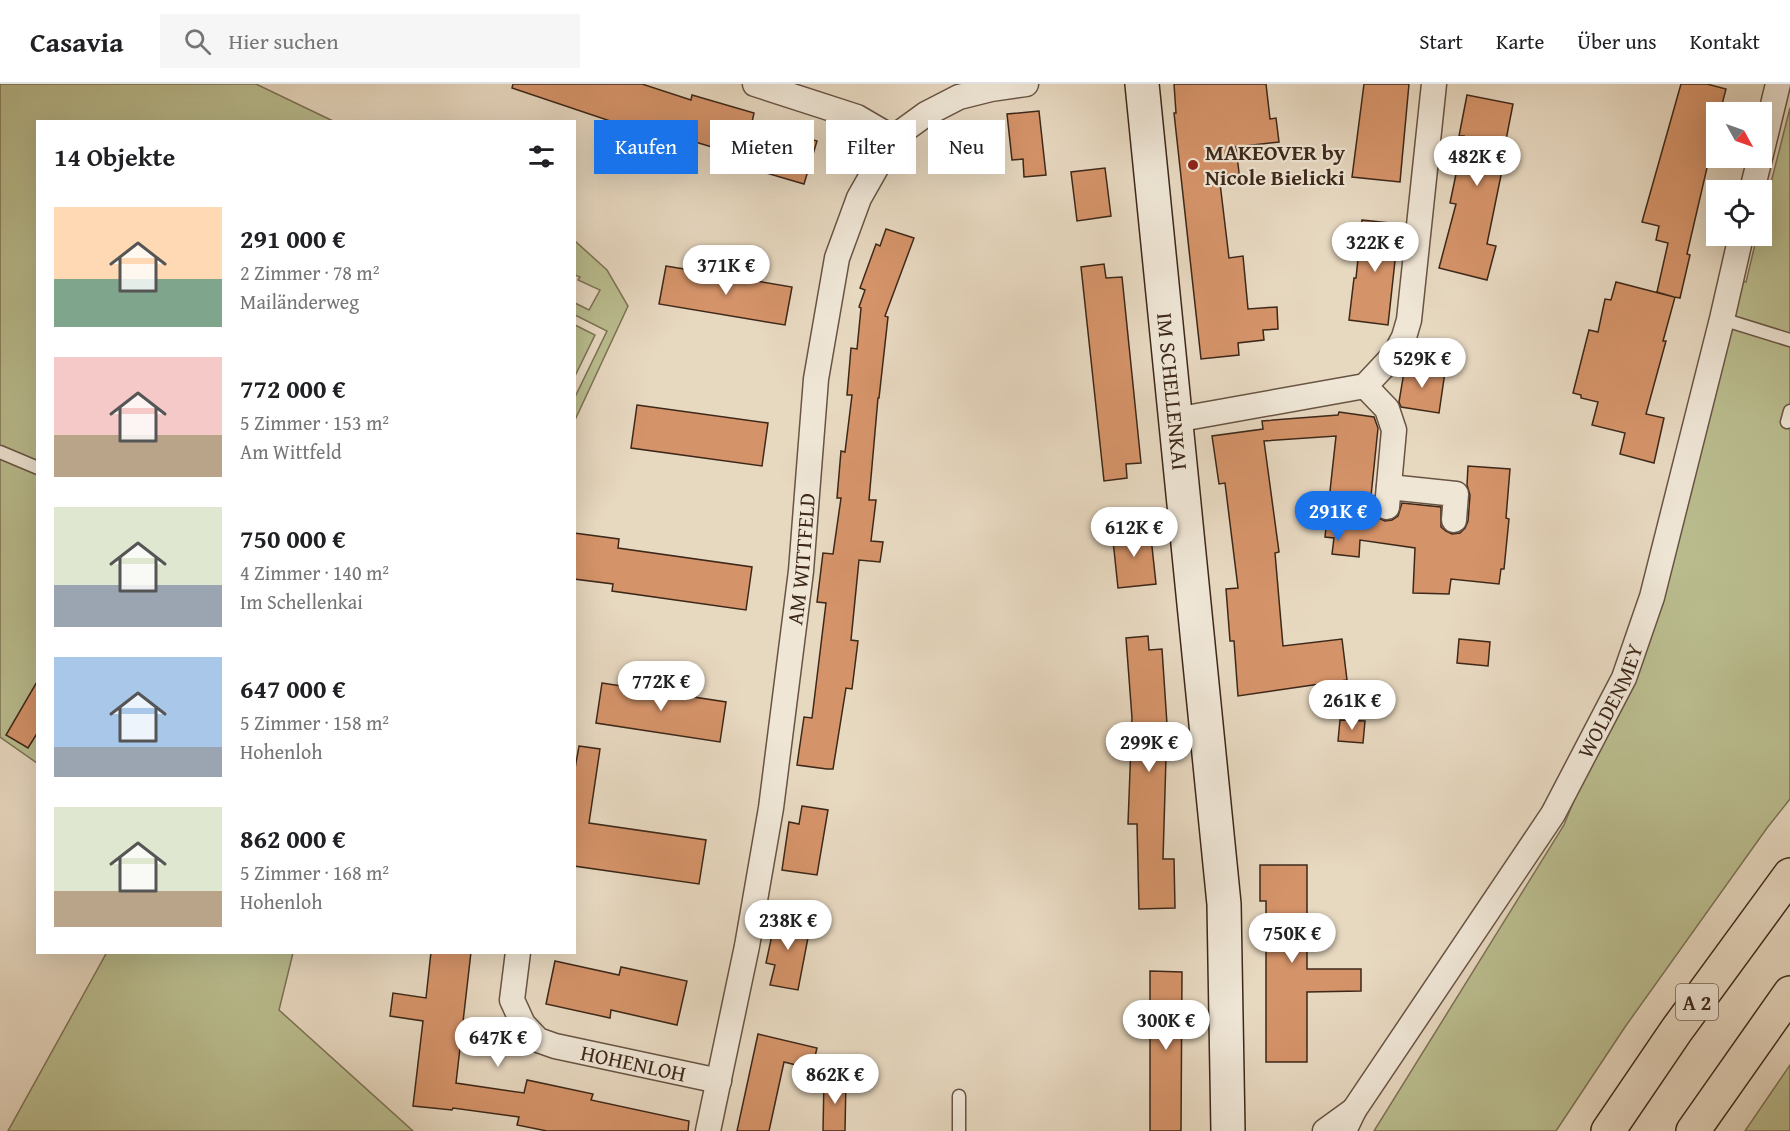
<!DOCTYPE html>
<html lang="de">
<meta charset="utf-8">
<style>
body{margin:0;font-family:"Gentium Book Plus",serif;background:#f6f6f6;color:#202124;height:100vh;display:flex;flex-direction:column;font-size:22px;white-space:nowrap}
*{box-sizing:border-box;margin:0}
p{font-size:20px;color:#757577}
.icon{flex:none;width:33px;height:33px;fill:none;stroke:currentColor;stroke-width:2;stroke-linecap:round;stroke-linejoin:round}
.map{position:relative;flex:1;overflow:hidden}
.drawer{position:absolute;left:36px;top:36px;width:540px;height:834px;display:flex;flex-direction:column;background:#fff;border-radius:0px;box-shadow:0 6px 24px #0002}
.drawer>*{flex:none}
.banner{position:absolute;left:594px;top:36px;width:570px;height:54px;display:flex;gap:12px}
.needle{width:39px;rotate:130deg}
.tools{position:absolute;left:1706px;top:18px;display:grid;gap:12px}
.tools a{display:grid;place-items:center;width:66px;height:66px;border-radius:0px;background:#fff;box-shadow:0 6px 24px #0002;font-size:30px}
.price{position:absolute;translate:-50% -51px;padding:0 14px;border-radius:21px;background:#fff;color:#222;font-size:20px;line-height:39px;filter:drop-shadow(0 2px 3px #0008)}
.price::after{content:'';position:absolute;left:50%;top:36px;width:18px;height:14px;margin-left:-9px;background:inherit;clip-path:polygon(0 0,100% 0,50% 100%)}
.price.on{background:#1a73e8;color:#fff}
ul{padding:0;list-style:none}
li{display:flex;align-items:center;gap:18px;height:150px;padding:0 18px}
li span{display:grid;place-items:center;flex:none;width:168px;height:120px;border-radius:0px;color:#555}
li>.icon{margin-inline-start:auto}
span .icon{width:72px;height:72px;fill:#fffc;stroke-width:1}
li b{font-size:26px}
h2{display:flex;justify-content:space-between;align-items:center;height:72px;padding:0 18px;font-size:26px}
.pill{padding:0 21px;border-radius:0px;background:#fff;box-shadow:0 6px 24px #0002;font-size:21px;line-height:54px}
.pill.on{background:#1a73e8;color:#fff}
header{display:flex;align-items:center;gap:36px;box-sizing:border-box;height:84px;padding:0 30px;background:#fff;border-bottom:2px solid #e0e0e0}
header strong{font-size:28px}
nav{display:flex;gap:33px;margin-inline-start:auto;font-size:21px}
.search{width:420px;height:54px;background:#f6f6f6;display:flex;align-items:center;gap:15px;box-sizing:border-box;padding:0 21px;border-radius:0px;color:#757577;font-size:22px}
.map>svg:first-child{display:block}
.green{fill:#babd8f;stroke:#7c7254;stroke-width:1.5}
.building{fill:#d59369;stroke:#3d2819;stroke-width:1.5}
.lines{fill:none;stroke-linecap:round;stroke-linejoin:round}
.lane-casing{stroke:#685443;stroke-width:15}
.street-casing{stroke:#685443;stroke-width:27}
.secondary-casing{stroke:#3d2819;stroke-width:36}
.highway-casing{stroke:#3d2819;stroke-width:36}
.lane{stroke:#efe6d6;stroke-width:12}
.street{stroke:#efe6d6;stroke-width:24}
.secondary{stroke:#efe6d6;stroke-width:33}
.highway{stroke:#e7d8c0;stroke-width:33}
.poi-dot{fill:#8f2418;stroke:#efe6d6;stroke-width:2}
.labels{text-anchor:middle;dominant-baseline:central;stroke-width:4.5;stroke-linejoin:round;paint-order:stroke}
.shield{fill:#efe6d6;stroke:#726152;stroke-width:1.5}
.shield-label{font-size:21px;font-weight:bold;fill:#3d2819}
.poi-label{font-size:22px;font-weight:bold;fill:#3d2819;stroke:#efe6d6;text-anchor:start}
.street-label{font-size:22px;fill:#3d2819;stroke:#efe6d6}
</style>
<header>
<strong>Casavia</strong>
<div class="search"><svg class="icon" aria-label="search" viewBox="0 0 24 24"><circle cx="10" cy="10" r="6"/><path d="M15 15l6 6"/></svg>Hier suchen</div>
<nav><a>Start</a><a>Karte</a><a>Über uns</a><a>Kontakt</a></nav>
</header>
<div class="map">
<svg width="1790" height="1047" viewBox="0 0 1790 1047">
<rect width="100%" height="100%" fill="#e7d8c0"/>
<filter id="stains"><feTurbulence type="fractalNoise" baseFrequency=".00333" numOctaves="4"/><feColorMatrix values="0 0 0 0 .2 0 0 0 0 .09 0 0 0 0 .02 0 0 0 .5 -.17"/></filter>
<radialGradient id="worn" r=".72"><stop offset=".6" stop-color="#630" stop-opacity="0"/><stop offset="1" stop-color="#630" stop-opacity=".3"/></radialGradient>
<path class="green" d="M 0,0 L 256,0 L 333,37 L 38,38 L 37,679 L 0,653 Z
M 1790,24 L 1790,715 L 1767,744 L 1625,943 L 1556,1047 L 1374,1047 L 1564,741 L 1624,594 L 1730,194 L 1746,198 L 1757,152 L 1761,152 L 1761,138 Z
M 575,157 L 607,186 L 628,222 L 575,336 L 575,313 L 607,247 L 575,231 L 575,219 L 589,226 L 600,206 L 578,196 L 580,193 L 575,191 Z
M 575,241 L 595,251 L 575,292 Z
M 107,868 L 293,869 L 279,926 L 413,1047 L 8,1047 Z
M 1790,981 L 1790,1047 L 1745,1047 Z"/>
<path class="building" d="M 513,0 L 642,0 L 691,16 L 692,11 L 754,29 L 752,38 L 817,57 L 804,100 L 739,81 L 742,72 L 645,43 L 643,48 L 512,4 Z
M 1174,0 L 1266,0 L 1270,35 L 1276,34 L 1279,58 L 1236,63 L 1240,97 L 1220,99 L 1229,174 L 1243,172 L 1248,225 L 1277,223 L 1278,245 L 1263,246 L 1264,256 L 1238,259 L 1239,271 L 1201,275 L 1174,29 L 1176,29 Z
M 1364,0 L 1409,0 L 1400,98 L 1352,93 Z
M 1681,0 L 1707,0 L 1726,5 L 1720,28 L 1716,28 L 1716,45 L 1687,170 L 1690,171 L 1680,214 L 1675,213 L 1663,257 L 1666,257 L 1646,330 L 1664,334 L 1654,379 L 1620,370 L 1625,349 L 1592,341 L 1598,318 L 1581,314 L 1581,311 L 1573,309 L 1589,246 L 1598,248 L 1605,215 L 1611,216 L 1616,198 L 1674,213 L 1657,208 L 1668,159 L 1656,156 L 1659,142 L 1642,138 Z
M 1467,11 L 1513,20 L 1505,61 L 1507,62 L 1487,160 L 1496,162 L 1487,196 L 1439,184 L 1456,120 L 1450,119 L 1464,52 L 1459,52 Z
M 1039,27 L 1046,91 L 1024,93 L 1023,75 L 1012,76 L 1007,30 Z
M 1105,84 L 1111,132 L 1077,137 L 1071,88 Z
M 1362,136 L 1399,140 L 1388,241 L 1349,236 L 1354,194 L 1356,194 Z
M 886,145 L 914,154 L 885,232 L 888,233 L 879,314 L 878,314 L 869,416 L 876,416 L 871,457 L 883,458 L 880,478 L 859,476 L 851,556 L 858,557 L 852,605 L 846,604 L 833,685 L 827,685 L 797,681 L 804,633 L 812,634 L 826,519 L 817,518 L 823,469 L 833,470 L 841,414 L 837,414 L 841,367 L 845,368 L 852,311 L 847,311 L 851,264 L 857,265 L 861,224 L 859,223 L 865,206 L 860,204 L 876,160 L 880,162 Z
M 1104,180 L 1106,194 L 1122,193 L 1141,379 L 1126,380 L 1127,394 L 1104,397 L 1081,183 Z
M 666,182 L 792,203 L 785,241 L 659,220 Z
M 1405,282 L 1445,288 L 1439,329 L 1401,323 L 1399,318 Z
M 637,321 L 768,339 L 762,382 L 631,364 Z
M 1339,328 L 1374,333 L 1378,344 L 1371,412 L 1374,412 L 1374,429 L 1378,434 L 1385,437 L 1392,436 L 1398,432 L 1402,419 L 1441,423 L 1441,443 L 1446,447 L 1452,450 L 1460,449 L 1465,444 L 1468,437 L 1470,411 L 1467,401 L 1468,382 L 1510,385 L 1506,434 L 1509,435 L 1504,485 L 1501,485 L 1499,500 L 1451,495 L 1449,510 L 1413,509 L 1415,464 L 1360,456 L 1359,473 L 1332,470 L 1334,454 L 1325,453 L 1336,352 L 1264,357 L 1279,468 L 1275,469 L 1283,562 L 1342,555 L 1347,596 L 1238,612 L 1234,557 L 1230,557 L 1226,505 L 1238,504 L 1225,399 L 1219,400 L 1212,352 L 1263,345 L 1262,337 L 1338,331 Z
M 1150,444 L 1156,500 L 1118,504 L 1112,447 Z
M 574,449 L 619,455 L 618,464 L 752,483 L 746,526 L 612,507 L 613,500 L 574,495 Z
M 1148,552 L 1149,566 L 1162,565 L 1167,640 L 1163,775 L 1174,775 L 1175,824 L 1139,825 L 1137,740 L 1128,740 L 1132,634 L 1126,554 Z
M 1459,555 L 1490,558 L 1488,582 L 1457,579 Z
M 38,596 L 38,648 L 28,664 L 6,651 Z
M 602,599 L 726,618 L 720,658 L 596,639 Z
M 1340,636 L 1365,637 L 1363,659 L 1338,657 Z
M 579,662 L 600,665 L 589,739 L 706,756 L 699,800 L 574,782 L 574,690 Z
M 802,722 L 828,726 L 817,791 L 782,786 L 789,738 L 799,740 Z
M 1260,781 L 1307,781 L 1307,885 L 1361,885 L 1361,907 L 1307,908 L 1307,978 L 1266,978 L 1266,817 L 1260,817 Z
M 776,832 L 811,838 L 798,906 L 770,901 L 775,881 L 766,879 Z
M 431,868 L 471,868 L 456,999 L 524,1009 L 527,996 L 593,1010 L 591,1016 L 689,1037 L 688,1047 L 547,1047 L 517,1041 L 519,1033 L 453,1024 L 452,1026 L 413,1022 L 423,937 L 390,932 L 393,909 L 426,914 Z
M 555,877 L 619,891 L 621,883 L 687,897 L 677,941 L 611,926 L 610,934 L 546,920 Z
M 1150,887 L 1182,888 L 1181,1047 L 1150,1047 Z
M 758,950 L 817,964 L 812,985 L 784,978 L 769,1047 L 737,1047 Z
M 846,994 L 845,1047 L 823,1047 L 824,995 Z"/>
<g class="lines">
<defs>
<path id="lane" d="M 1722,235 L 1790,256
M 1787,338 L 1790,327
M 0,368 L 38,384
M 959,1047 L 959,1012"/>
<g id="street">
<path d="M 755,0 L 857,33 L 893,54"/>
<path d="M 1761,70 L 1778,0"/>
<path d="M 1752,106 L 1760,74"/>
<path d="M 1365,302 L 1387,325 L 1394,346 L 1387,423"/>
<path d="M 1175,336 L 1365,302 L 1395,270 L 1404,253 L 1409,236 L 1434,0"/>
<path d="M 1389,403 L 1456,410 L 1454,436"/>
<path id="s1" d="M 518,868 L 512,916 L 523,940 L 538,956 L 555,962 L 719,997"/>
<path id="s2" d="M 708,1047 L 747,862 L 771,724 L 801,487 L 816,295 L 837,174 L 859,114 L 893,54 L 926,30 L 959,13 L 991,5 L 1026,0"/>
<path d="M 1325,1047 L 1354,1026"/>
<path id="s3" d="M 1344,1047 L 1354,1026 L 1553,730 L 1624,594 L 1652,513 L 1722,235 L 1741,152"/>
</g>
<g id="secondary">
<path id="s4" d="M 1142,0 L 1224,820 L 1228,1047"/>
</g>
<path id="highway" d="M 1608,1047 L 1676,947 L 1790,791
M 1693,1047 L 1790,909"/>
</defs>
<use href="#lane" class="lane-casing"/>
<use href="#street" class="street-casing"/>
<use href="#secondary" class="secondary-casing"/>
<use href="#highway" class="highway-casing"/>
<use href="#lane" class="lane"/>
<use href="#street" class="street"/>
<use href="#secondary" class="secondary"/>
<use href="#highway" class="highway"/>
</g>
<circle class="poi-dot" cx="1193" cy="81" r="6"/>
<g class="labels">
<rect class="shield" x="1676" y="900" width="42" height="36" rx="4.5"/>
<g class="shield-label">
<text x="1697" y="918">A 2</text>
</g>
<g class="poi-label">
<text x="1205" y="68">MAKEOVER by<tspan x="1205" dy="25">Nicole Bielicki</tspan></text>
</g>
<g class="street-label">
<text stroke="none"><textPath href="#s4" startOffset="309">IM SCHELLENKAI</textPath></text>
<text stroke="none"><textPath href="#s2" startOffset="580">AM WITTFELD</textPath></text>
<text stroke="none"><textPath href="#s3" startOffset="507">WOLDENMEY</textPath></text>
<text stroke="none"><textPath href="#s1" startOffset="195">HOHENLOH</textPath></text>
</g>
</g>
<rect width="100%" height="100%" filter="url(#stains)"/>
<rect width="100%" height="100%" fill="url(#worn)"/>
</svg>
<div class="tools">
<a><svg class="needle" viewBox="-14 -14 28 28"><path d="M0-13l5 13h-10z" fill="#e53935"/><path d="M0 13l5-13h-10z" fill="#757577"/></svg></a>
<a><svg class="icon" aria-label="locate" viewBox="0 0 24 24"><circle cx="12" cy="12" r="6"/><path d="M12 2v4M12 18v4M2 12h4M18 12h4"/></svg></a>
</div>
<b class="price" style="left:1477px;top:103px">482K €</b>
<b class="price" style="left:1375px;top:189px">322K €</b>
<b class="price" style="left:726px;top:212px">371K €</b>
<b class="price" style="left:1422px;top:305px">529K €</b>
<b class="price on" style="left:1338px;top:458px">291K €</b>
<b class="price" style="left:1134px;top:474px">612K €</b>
<b class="price" style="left:661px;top:628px">772K €</b>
<b class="price" style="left:1352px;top:647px">261K €</b>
<b class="price" style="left:1149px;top:689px">299K €</b>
<b class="price" style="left:788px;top:867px">238K €</b>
<b class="price" style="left:1292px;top:880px">750K €</b>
<b class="price" style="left:1166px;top:967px">300K €</b>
<b class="price" style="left:498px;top:984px">647K €</b>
<b class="price" style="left:835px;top:1021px">862K €</b>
<div class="banner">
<a class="pill on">Kaufen</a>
<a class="pill">Mieten</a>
<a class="pill">Filter</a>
<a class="pill">Neu</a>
</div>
<section class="drawer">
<h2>14 Objekte<svg class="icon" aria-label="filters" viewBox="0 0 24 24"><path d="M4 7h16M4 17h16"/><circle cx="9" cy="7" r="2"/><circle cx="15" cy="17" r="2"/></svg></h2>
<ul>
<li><span style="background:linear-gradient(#ffd9b3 60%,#7fa58c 0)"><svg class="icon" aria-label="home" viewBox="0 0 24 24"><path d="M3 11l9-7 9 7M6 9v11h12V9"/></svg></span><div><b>291 000 €</b><p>2 Zimmer · 78 m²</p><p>Mailänderweg</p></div></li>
<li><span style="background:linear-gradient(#f6c9c9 65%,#b9a48a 0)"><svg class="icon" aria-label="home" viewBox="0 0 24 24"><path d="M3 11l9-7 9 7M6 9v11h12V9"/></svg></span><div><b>772 000 €</b><p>5 Zimmer · 153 m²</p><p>Am Wittfeld</p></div></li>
<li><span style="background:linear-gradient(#dfe7d0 65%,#9aa5b1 0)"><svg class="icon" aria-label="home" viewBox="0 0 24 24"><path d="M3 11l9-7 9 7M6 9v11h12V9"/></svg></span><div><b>750 000 €</b><p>4 Zimmer · 140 m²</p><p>Im Schellenkai</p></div></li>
<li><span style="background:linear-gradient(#a9c7e8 75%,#9aa5b1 0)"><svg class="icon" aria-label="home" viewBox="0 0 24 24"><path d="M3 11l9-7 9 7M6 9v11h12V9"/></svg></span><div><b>647 000 €</b><p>5 Zimmer · 158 m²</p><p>Hohenloh</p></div></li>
<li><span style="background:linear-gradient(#dfe7d0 70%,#b9a48a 0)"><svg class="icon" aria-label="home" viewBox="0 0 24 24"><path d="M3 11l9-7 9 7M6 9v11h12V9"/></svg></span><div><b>862 000 €</b><p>5 Zimmer · 168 m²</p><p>Hohenloh</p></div></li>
</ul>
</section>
</div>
